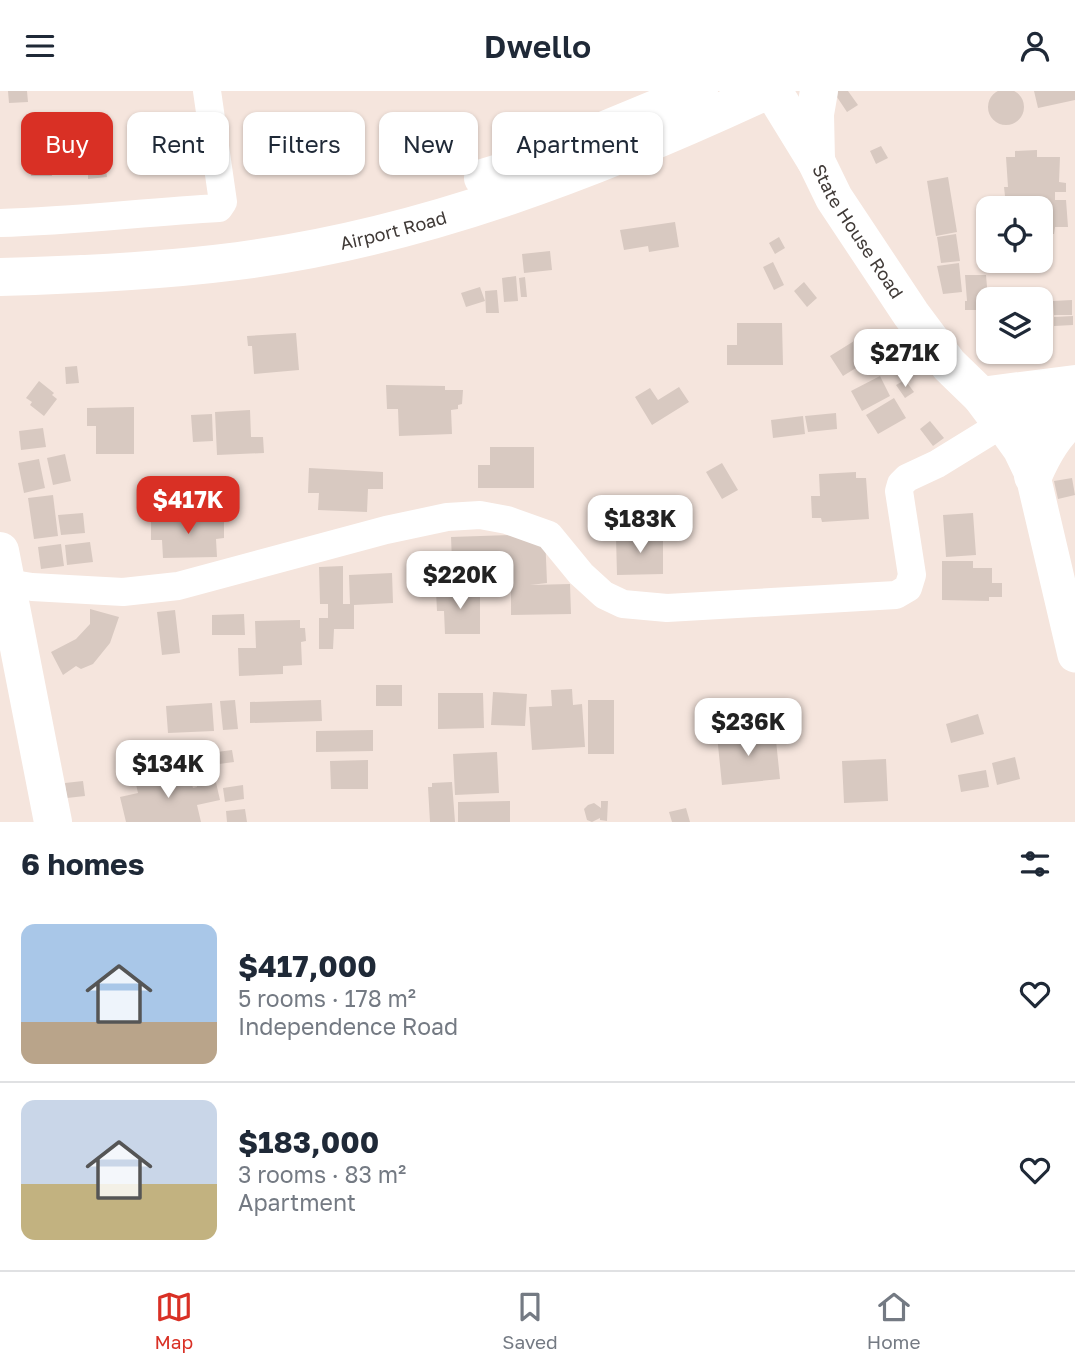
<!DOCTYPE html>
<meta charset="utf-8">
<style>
body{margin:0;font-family:"Golos Text",sans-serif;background:#f2f2f3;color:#1f2937;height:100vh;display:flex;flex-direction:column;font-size:26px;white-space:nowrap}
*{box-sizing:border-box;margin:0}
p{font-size:23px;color:#747a83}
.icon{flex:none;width:38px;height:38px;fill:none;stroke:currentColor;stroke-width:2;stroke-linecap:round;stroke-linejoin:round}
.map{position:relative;height:731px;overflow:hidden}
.sheet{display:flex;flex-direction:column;background:#fff;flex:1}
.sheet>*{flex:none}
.guide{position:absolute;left:21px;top:21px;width:700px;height:63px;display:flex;gap:14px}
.tools{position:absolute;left:976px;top:105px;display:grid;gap:14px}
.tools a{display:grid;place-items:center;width:77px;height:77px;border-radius:14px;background:#fff;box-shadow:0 2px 5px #0004;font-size:35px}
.price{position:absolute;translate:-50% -60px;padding:0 16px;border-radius:14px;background:#fff;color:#222;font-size:23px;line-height:46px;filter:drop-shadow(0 2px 4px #0008)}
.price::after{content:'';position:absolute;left:50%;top:42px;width:21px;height:16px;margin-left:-10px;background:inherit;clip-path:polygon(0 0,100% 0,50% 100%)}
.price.selected{background:#d93025;color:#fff}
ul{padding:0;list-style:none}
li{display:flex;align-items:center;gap:21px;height:175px;padding:0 21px}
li+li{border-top:2px solid #e0e1e3}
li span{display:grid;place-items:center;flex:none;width:196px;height:140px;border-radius:14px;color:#555}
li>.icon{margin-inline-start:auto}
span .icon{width:84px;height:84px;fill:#fffc;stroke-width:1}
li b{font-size:30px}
h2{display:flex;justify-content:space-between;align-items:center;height:84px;padding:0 21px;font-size:30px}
.chip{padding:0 24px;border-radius:14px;background:#fff;box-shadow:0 2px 5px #0004;font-size:24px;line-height:63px}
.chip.selected{background:#d93025;color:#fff}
header{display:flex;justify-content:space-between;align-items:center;height:91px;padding:0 21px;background:#fff;font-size:32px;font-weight:600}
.tab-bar{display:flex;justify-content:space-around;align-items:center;height:98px;border-top:2px solid #e0e1e3;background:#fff;font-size:19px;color:#747a83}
.tab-bar a{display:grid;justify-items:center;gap:4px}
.tab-bar .selected{color:#d93025}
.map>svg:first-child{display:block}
.building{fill:#d8c9c1}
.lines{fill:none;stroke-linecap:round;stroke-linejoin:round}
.minor{stroke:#fff;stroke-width:28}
.tertiary{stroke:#fff;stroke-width:35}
.secondary{stroke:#fff;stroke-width:38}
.primary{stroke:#fff;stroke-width:38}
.labels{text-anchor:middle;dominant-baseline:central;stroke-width:5;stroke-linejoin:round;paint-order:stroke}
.street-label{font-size:18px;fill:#403a37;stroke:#fef4ef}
</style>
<header><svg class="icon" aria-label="menu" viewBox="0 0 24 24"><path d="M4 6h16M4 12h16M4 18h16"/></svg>Dwello<svg class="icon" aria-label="person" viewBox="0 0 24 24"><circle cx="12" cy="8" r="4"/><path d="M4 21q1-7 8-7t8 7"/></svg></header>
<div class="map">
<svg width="1075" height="731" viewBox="0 0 1075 731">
<rect width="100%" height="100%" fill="#f5e5dd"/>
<path class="building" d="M988 16a18 18 0 1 1 36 0a18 18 0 1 1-36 0Z
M 8,0 L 27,0 L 28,11 L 9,12 Z
M 833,0 L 848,0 L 858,14 L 847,21 Z
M 1034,0 L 1075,0 L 1075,9 L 1038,17 Z
M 190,45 L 195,74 L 155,81 L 151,51 Z
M 95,55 L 97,72 L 105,71 L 107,86 L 88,88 L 88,82 L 83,82 L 80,56 Z
M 881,55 L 888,67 L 876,73 L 870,60 Z
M 42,58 L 45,68 L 25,74 L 22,64 Z
M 1037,59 L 1037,66 L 1060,66 L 1059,91 L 1066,92 L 1066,101 L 1055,101 L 1055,109 L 1066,109 L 1068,136 L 1055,136 L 1054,143 L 1041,143 L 1041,117 L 992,117 L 992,106 L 1005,105 L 1004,96 L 1008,96 L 1006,66 L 1015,66 L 1015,60 Z
M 31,77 L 52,77 L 52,85 L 31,85 Z
M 948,86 L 957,141 L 936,145 L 927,90 Z
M 989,125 L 989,155 L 984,156 L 983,126 Z
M 675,131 L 679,156 L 649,161 L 648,155 L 624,159 L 620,139 Z
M 956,143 L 960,170 L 941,172 L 937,146 Z
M 779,146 L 785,157 L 775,163 L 769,152 Z
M 550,160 L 552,179 L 524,182 L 522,163 Z
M 773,171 L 784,194 L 774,199 L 763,176 Z
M 959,172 L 962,201 L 943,203 L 937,175 Z
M 965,184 L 986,184 L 989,219 L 965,219 L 965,210 L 967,210 Z
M 516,185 L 518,210 L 504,211 L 502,187 Z
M 525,186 L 527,206 L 521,206 L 519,187 Z
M 804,191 L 817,207 L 807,216 L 794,200 Z
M 480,196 L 485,210 L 466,216 L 461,202 Z
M 497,199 L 499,222 L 486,222 L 485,200 Z
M 1072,209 L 1072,224 L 1054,224 L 1053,210 Z
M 1073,225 L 1073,234 L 1054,235 L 1054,226 Z
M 737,232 L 782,232 L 783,274 L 727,274 L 727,254 L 737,254 Z
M 296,242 L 299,279 L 254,283 L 252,255 L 248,255 L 247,245 Z
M 859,247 L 872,267 L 843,285 L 830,265 Z
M 77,275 L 79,292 L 66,293 L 65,276 Z
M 880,285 L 890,305 L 862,320 L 851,300 Z
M 905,289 L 914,301 L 905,307 L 896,294 Z
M 39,290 L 54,302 L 52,304 L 57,308 L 44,325 L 30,314 L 32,311 L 26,307 Z
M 386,294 L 445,295 L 445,299 L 463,299 L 462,313 L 458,314 L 458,318 L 451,319 L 452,343 L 399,345 L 398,318 L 387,318 Z
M 679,296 L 689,311 L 652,334 L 635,306 L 650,297 L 658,309 Z
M 894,307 L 906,327 L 878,343 L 866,324 Z
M 134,316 L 134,363 L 96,363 L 96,335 L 87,335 L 87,317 Z
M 250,319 L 251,346 L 263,346 L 264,362 L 217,364 L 215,321 Z
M 836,322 L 837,338 L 808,341 L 805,325 Z
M 212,323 L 213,350 L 193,351 L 191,324 Z
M 803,325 L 805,343 L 773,347 L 771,329 Z
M 930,330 L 944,347 L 933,355 L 920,338 Z
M 43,337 L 46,356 L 21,359 L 19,340 Z
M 490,356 L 534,356 L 534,397 L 478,397 L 478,374 L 490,374 Z
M 65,363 L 71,390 L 53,394 L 47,367 Z
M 39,368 L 45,397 L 24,402 L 18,372 Z
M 722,372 L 738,399 L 722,408 L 706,381 Z
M 309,377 L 383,381 L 383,398 L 368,398 L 367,421 L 318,419 L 319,402 L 308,402 Z
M 856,381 L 856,387 L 866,387 L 869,428 L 822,431 L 821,427 L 812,427 L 811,405 L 820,405 L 819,383 Z
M 1072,387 L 1075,404 L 1058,408 L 1054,390 Z
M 53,404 L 58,445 L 34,448 L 28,407 Z
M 83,422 L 85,442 L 61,444 L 58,424 Z
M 973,422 L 976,464 L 946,466 L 943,424 Z
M 171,425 L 171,428 L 224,427 L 224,447 L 216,448 L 217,466 L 163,467 L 162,449 L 151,449 L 151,426 Z
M 545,443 L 547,492 L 530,494 L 570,493 L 571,523 L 511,524 L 511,493 L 453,495 L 451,446 Z
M 663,445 L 663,483 L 617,484 L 616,446 Z
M 90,451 L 93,471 L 67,474 L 65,454 Z
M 61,453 L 64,475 L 41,478 L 38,456 Z
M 942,470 L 973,470 L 973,477 L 992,477 L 992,492 L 1002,492 L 1002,506 L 989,506 L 989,510 L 942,509 Z
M 343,475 L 343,513 L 350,513 L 349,484 L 392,482 L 393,512 L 354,514 L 354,538 L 334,538 L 333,558 L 319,558 L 319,527 L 328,527 L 328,513 L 320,513 L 319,476 Z
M 480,499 L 480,543 L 445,543 L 444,520 L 437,520 L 436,500 Z
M 90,518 L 119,526 L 110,552 L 93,573 L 81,578 L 76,575 L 63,584 L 51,561 L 76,548 L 90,533 Z
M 175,519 L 180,562 L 162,564 L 157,521 Z
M 244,523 L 245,544 L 212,544 L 212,524 Z
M 300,529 L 300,537 L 305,537 L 306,550 L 301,551 L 302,574 L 283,575 L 283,583 L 239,585 L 238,557 L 256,557 L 255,530 Z
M 376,594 L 402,594 L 402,615 L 376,615 Z
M 572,598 L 573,614 L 582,613 L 585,656 L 532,659 L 529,616 L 552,615 L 551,599 Z
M 493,601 L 527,603 L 525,635 L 491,634 Z
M 438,602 L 483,602 L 484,637 L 438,638 Z
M 235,609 L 238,638 L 223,639 L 220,610 Z
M 321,609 L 322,630 L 250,632 L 250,611 Z
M 588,609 L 614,609 L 614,663 L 588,663 Z
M 212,612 L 214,640 L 168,642 L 166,615 Z
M 978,623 L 984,643 L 951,652 L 946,633 Z
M 373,639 L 373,660 L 316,661 L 316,640 Z
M 775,640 L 780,688 L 722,694 L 717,644 Z
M 213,651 L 217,672 L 157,683 L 153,661 Z
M 232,659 L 234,671 L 219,673 L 217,661 Z
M 497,661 L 499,702 L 455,704 L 453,663 Z
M 1015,666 L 1020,688 L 997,694 L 992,672 Z
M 886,668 L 888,710 L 844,712 L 842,670 Z
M 368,669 L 368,698 L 331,698 L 330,670 Z
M 986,679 L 989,696 L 961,701 L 958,684 Z
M 167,682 L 170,695 L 191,690 L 193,697 L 197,696 L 196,691 L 215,687 L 220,709 L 197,714 L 201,731 L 126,731 L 120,706 L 138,702 L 135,689 Z
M 83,690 L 85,705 L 67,707 L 65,692 Z
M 452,691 L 455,731 L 430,731 L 428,696 L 432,696 L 432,692 Z
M 243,694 L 244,708 L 225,711 L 223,697 Z
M 510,710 L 510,731 L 458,731 L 458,711 Z
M 601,710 L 608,710 L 607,730 L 600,729 L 600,727 L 592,731 L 587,729 L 584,718 L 588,714 L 594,712 L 601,717 Z
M 686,717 L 690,731 L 672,731 L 669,721 Z
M 245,718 L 247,731 L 227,731 L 226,720 Z"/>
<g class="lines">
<path class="minor" d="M 0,132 C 73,130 146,121 219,117 L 223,111 L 207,0
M 7,492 L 32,496 L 123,501 L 178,495 L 386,439 L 447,426 L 480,424 L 507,429 L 549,444 L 581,483 L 604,504 L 623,513 L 667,517 L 896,504 L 908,497 L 912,484 L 899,400 L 901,393 L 907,387 L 937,373 L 1002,333"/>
<path class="tertiary" d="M 1002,333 L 1020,358 L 1033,385 L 1075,564"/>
<g class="secondary">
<path id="s1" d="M 773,0 L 816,70 L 834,107 L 911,223 L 949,274 L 981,305 L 1002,333 L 1075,320"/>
<path d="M 981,305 L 1075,293"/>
<path d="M 1033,385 C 1044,360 1054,343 1075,324"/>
<path d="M 0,460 L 53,731"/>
</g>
<g class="primary">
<path d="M 816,70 L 815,23 L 819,0"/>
<path d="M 483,87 L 506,80 L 699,0"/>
<path id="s2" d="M 0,186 C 80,184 159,180 238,170 C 423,146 598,78 766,0"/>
</g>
</g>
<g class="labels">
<g class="street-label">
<text stroke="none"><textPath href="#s2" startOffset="397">Airport Road</textPath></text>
<text stroke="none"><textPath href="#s1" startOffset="164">State House Road</textPath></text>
</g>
</g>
</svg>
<div class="tools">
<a><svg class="icon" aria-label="locate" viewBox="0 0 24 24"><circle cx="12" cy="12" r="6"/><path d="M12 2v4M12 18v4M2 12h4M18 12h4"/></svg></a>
<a><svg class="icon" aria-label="layers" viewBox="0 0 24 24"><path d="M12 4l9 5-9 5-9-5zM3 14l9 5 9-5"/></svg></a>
</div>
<b class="price" style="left:905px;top:298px">$271K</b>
<b class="price selected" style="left:188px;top:445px">$417K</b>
<b class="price" style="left:640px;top:464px">$183K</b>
<b class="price" style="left:460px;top:520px">$220K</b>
<b class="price" style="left:748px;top:667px">$236K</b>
<b class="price" style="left:168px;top:709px">$134K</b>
<div class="guide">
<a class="chip selected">Buy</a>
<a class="chip">Rent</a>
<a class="chip">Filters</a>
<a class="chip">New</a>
<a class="chip">Apartment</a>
</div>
</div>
<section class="sheet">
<h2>6 homes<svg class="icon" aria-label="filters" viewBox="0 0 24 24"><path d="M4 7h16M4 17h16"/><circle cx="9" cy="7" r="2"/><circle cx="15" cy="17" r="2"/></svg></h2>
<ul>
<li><span style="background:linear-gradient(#a9c7e8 70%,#b9a48a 0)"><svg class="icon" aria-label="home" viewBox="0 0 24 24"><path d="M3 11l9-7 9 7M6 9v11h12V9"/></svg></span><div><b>$417,000</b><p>5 rooms · 178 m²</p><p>Independence Road</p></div><svg class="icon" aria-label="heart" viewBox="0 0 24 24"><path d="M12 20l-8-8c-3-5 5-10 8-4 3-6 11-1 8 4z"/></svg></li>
<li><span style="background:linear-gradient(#c9d6e8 60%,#c2b280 0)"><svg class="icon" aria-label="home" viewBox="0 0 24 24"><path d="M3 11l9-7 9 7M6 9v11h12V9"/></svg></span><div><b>$183,000</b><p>3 rooms · 83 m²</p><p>Apartment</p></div><svg class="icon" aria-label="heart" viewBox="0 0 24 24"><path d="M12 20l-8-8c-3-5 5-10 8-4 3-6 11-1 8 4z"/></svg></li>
</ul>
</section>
<nav class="tab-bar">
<a class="selected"><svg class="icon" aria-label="map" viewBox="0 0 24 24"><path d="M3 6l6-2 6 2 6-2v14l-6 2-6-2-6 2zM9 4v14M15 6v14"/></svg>Map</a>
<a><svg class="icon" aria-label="saved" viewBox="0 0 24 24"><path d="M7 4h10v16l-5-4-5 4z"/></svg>Saved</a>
<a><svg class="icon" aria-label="home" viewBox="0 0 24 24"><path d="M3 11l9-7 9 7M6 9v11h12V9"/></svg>Home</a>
</nav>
